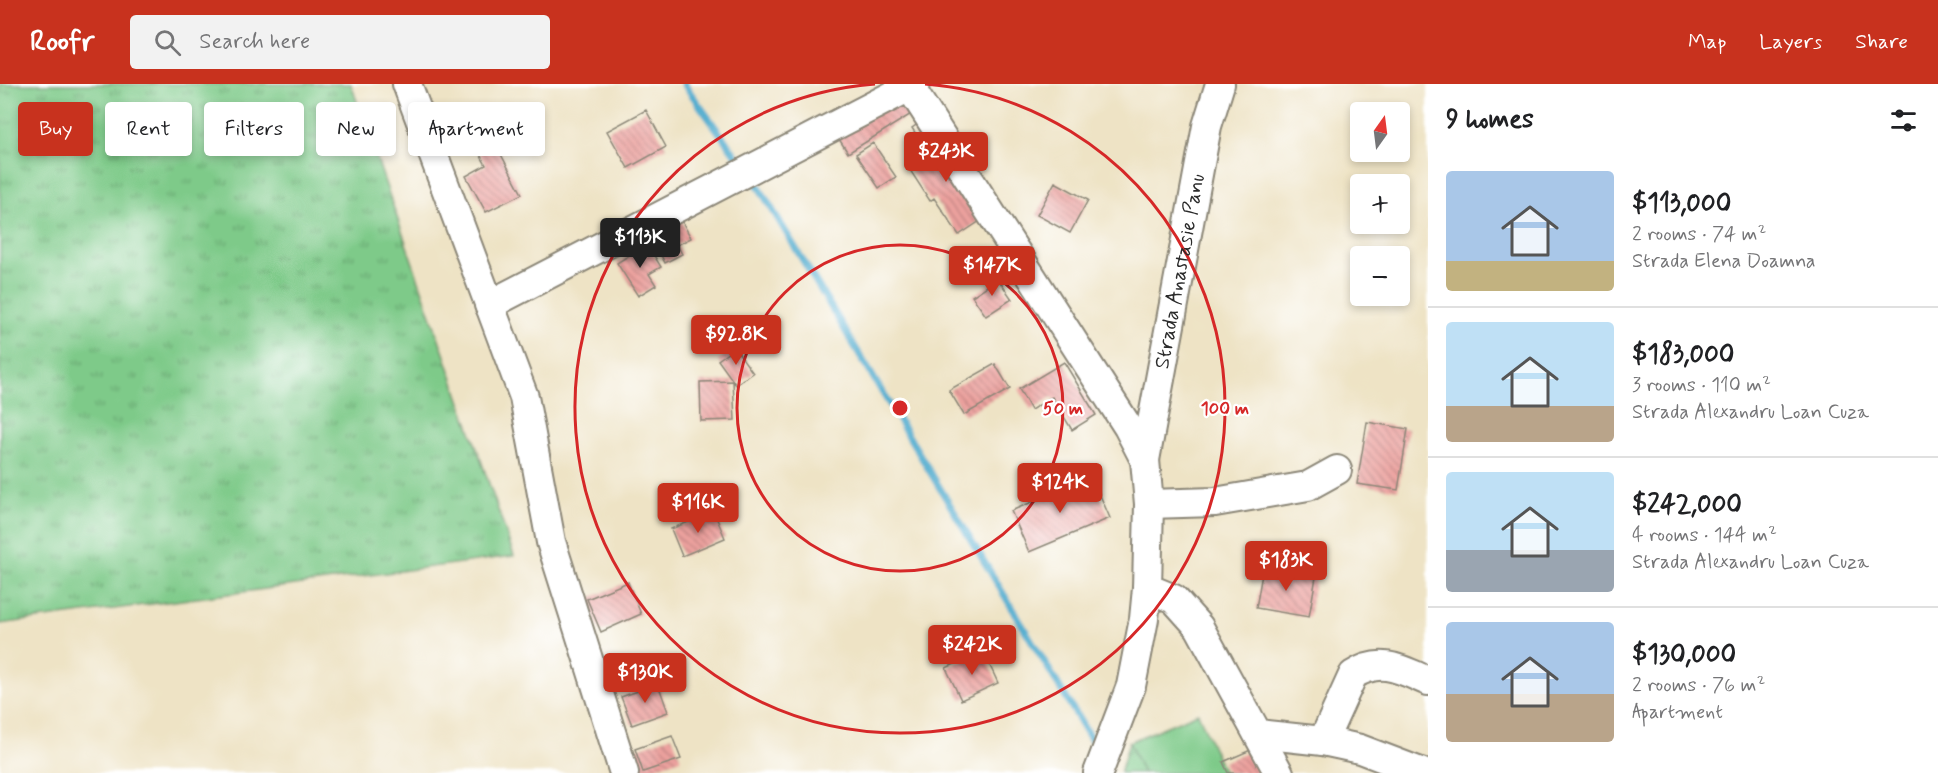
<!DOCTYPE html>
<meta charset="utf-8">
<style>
body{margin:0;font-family:Mynerve,sans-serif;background:#f2f2f2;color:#202124;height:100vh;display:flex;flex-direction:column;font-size:22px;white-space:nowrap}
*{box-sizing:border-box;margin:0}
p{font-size:20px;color:#757577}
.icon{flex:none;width:33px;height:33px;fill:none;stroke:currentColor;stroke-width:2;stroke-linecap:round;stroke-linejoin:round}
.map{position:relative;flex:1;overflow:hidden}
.details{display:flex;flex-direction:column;background:#fff;width:510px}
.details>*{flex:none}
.guide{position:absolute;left:18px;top:18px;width:570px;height:54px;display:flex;gap:12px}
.needle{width:39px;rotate:14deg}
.tools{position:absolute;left:1350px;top:18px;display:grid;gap:12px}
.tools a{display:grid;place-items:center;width:60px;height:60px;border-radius:6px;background:#fff;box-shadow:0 3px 9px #0003;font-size:30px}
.price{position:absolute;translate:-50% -51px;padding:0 14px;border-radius:6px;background:#c8321e;color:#fff;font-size:20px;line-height:39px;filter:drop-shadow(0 2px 3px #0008)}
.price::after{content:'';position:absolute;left:50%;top:36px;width:18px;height:14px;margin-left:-9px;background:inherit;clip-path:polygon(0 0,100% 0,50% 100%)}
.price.selected{background:#222;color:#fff}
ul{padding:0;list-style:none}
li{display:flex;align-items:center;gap:18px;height:150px;padding:0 18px}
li+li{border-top:2px solid #e0e0e0}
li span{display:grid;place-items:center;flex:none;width:168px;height:120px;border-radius:6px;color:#555}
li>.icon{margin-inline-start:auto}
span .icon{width:72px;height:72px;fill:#fffc;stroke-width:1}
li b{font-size:26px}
h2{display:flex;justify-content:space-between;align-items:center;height:72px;padding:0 18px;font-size:26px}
.chip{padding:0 21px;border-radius:6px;background:#fff;box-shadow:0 3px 9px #0003;font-size:21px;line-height:54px}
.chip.selected{background:#c8321e;color:#fff}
header{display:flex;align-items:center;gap:36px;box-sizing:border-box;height:84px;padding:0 30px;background:#c8321e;color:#fff}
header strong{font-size:28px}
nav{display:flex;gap:33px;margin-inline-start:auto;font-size:21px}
.search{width:420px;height:54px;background:#f2f2f2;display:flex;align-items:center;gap:15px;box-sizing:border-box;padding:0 21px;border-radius:6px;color:#757577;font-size:22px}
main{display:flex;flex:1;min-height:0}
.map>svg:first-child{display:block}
.grass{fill:url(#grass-tufts);stroke:#547a5a;stroke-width:1.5}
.park{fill:url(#park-crowns);stroke:#547a5a;stroke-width:1.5}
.pitch{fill:#7eca89;stroke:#547a5a;stroke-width:1.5}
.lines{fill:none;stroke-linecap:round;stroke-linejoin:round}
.stream{stroke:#4fabcd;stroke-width:7}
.building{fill:url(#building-back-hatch)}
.minor-casing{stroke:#8c8778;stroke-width:32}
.minor{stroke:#fff;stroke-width:28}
.ring{fill:none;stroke:#d62828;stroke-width:3}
.labels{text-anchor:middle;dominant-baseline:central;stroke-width:4.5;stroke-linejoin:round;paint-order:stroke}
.street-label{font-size:21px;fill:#2b2b2b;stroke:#fff}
.centre{fill:#d62828;stroke:#fff;stroke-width:3}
.ring-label{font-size:18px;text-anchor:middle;font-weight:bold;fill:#d62828;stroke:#fff;stroke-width:4.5;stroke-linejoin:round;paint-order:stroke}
</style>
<header>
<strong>Roofr</strong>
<div class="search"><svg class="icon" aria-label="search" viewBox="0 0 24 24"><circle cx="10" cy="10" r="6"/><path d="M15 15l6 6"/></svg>Search here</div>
<nav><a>Map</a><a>Layers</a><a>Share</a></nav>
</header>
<main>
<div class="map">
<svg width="1428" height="689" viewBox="0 0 1428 689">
<defs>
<pattern id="grass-tufts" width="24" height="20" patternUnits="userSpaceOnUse" patternTransform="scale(1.5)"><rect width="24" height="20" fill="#7eca89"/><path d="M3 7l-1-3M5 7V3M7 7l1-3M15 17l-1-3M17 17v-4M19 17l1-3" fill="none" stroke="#67a470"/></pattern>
<pattern id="park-crowns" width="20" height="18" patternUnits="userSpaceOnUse" patternTransform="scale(1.5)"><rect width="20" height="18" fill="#7eca89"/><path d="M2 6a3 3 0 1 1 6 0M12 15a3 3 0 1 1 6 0" fill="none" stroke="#67a470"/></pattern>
<pattern id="building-back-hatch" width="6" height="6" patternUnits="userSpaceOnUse" patternTransform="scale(1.5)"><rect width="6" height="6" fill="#eca19e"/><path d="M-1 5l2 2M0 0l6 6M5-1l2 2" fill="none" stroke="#bf8381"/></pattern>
</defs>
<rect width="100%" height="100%" fill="#fff"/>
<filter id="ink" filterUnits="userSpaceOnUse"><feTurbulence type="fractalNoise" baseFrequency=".0167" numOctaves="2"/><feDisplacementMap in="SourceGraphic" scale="12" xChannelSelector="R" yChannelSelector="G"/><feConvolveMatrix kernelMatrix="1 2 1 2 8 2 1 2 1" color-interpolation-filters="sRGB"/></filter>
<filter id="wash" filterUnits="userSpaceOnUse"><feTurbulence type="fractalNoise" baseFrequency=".008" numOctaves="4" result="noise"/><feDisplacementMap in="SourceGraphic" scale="24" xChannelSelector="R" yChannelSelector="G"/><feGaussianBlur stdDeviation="1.35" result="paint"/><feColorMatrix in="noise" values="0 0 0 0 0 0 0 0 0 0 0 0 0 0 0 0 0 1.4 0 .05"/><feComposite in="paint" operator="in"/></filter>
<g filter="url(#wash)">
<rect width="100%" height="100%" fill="#eee3c5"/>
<path class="grass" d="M 0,0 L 351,0 L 514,472 L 0,540 Z"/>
<path class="park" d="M 1129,658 L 1143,689 L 1120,689 Z"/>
<path class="pitch" d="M 1198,629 L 1224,689 L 1143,689 L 1129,658 Z"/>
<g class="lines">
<path class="stream" d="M 684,0 L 740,77
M 757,100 L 1095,662"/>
</g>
<g id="blocks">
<path class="building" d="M 903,12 L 913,29 L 848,69 L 837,52 Z
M 646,26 L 666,63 L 628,84 L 607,47 Z
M 925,35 L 989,131 L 959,151 L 934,114 L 930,117 L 910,86 L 930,72 L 912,44 Z
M 495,59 L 522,110 L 486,128 L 466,92 L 486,81 L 478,67 Z
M 873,59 L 896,93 L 879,104 L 856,70 Z
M 1055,98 L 1088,116 L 1070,149 L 1037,131 Z
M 680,134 L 691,154 L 677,161 L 682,170 L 665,179 L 650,150 Z
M 647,160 L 661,183 L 649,190 L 656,201 L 638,212 L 617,179 Z
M 998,195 L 1012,215 L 986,232 L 972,212 Z
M 735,264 L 753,289 L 736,301 L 718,276 Z
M 1064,278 L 1096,331 L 1072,346 L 1052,313 L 1031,326 L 1019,305 Z
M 995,280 L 1010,305 L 964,331 L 949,306 Z
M 733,297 L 735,336 L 701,337 L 700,298 Z
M 1367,338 L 1408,345 L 1398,406 L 1357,400 Z
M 1092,393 L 1110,434 L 1029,468 L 1011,427 Z
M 714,428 L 725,454 L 682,472 L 671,445 Z
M 1263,484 L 1316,493 L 1309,533 L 1256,524 Z
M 628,498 L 641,530 L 601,548 L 587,515 Z
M 983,567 L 998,599 L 961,616 L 946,584 Z
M 658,600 L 668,628 L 632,641 L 621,613 Z
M 672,652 L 681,675 L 643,688 L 635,665 Z
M 1253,665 L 1263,689 L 1228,689 L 1223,678 Z"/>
</g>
</g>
<g filter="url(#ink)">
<use href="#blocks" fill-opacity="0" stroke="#8c8778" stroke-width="1.5"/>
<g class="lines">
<defs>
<g id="minor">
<path d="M 407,0 L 524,313 L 551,458 L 624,689"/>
<path d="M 908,0 L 1128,343 L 1145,376 L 1149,420 L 1147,504 L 1144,535 L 1131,602 L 1098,689"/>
<path d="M 489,221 L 915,0"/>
<path id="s1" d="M 1145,376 L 1207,42 L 1220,0"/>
<path d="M 1149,420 L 1215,418 L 1308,402 L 1337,386"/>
<path d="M 1147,504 L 1174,515 L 1199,543 L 1279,689"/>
<path d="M 1258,650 L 1323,657 L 1360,665 L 1423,689"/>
<path d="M 1323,657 L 1353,591 C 1381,573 1400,585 1428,597"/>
</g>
</defs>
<use href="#minor" class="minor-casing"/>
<use href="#minor" class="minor"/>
</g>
</g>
<g class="ring">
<circle cx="900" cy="324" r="163"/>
<path d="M925 0A325 325 0 1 1 875 0"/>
</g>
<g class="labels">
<g class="street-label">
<text stroke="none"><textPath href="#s1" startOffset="192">Strada Anastasie Panu</textPath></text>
</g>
</g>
<circle cx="900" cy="324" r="9" class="centre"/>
<g class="ring-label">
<text x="1063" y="330">50 m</text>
<text x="1225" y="330">100 m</text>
</g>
</svg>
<div class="tools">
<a><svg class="needle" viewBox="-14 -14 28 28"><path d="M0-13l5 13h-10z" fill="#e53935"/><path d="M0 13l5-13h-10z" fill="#757577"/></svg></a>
<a>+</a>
<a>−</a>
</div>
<b class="price" style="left:946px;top:99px">$243K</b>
<b class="price selected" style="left:640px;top:185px">$113K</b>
<b class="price" style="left:992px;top:213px">$147K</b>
<b class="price" style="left:736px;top:282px">$92.8K</b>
<b class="price" style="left:1060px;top:430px">$124K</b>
<b class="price" style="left:698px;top:450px">$116K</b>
<b class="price" style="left:1286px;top:508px">$183K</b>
<b class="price" style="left:972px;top:592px">$242K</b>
<b class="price" style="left:645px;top:620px">$130K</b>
<div class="guide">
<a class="chip selected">Buy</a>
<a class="chip">Rent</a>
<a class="chip">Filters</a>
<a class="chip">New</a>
<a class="chip">Apartment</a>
</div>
</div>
<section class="details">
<h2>9 homes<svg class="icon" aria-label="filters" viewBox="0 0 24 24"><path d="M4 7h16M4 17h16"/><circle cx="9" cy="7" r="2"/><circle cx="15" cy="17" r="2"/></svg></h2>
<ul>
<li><span style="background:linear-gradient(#a9c7e8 75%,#c2b280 0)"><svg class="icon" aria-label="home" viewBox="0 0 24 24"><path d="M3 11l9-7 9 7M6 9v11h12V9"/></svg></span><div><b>$113,000</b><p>2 rooms · 74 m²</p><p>Strada Elena Doamna</p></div></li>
<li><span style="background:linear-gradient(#bfe0f5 70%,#b9a48a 0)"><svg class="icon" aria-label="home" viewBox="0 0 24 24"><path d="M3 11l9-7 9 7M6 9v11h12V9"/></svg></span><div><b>$183,000</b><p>3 rooms · 110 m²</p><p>Strada Alexandru Loan Cuza</p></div></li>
<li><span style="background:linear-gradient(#bfe0f5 65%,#9aa5b1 0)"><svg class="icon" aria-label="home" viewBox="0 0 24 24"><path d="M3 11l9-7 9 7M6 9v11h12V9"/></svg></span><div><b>$242,000</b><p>4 rooms · 144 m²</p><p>Strada Alexandru Loan Cuza</p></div></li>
<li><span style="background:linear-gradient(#a9c7e8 60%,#b9a48a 0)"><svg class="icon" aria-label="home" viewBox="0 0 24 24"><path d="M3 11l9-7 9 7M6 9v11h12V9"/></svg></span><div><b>$130,000</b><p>2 rooms · 76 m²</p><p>Apartment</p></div></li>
</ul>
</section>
</main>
